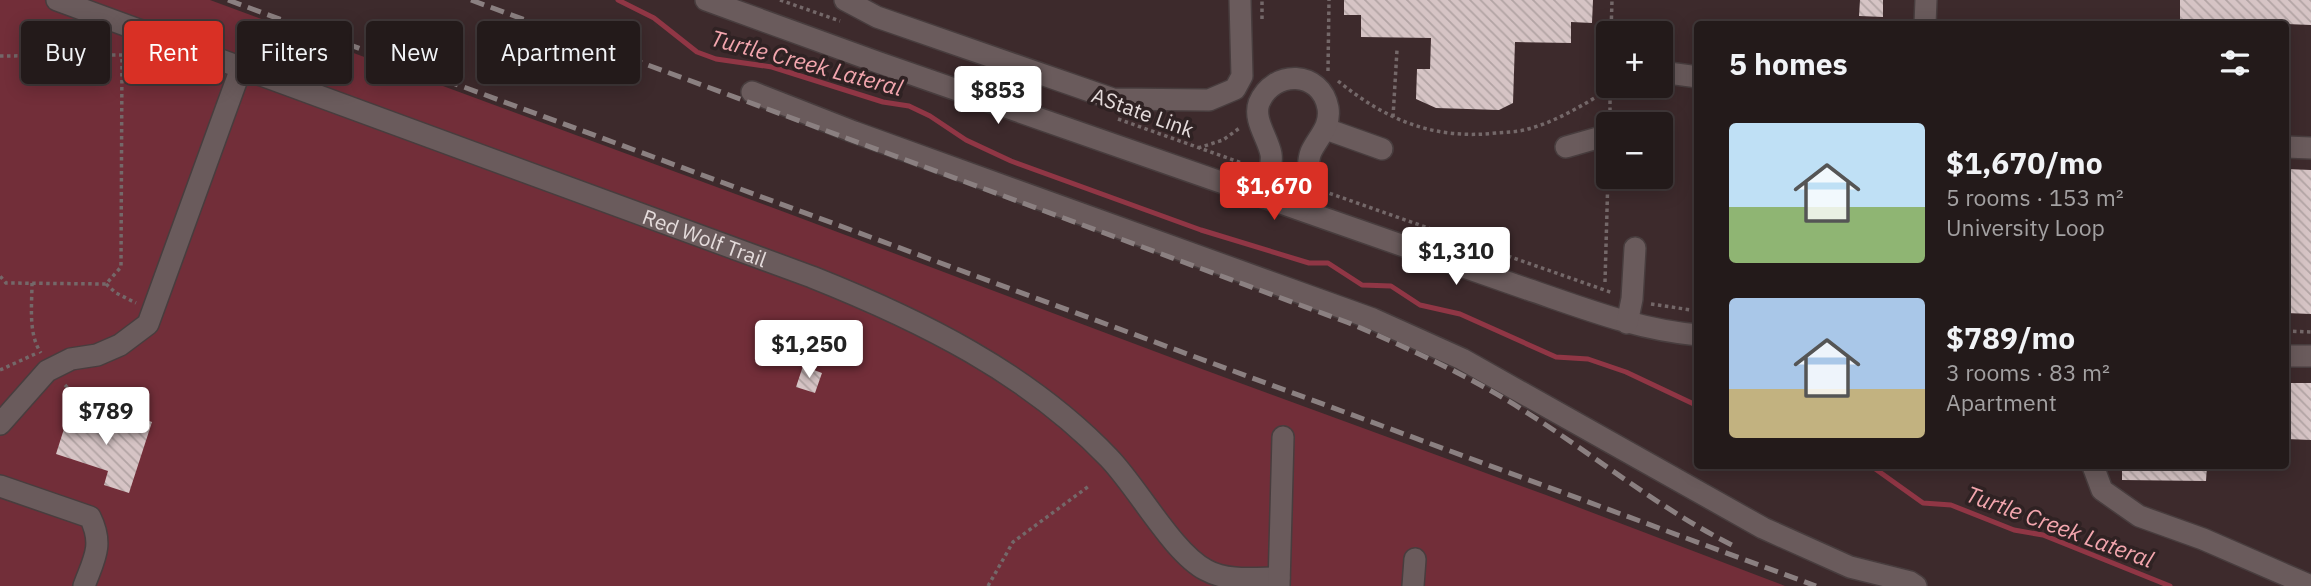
<!DOCTYPE html>
<meta charset="utf-8">
<style>
body{margin:0;font-family:"IBM Plex Sans",sans-serif;background:#2f2727;color:#f1f3f6;height:100vh;display:flex;flex-direction:column;font-size:26px;white-space:nowrap}
*{box-sizing:border-box;margin:0}
p{font-size:23px;color:#a3a1a2}
.icon{flex:none;width:38px;height:38px;fill:none;stroke:currentColor;stroke-width:2;stroke-linecap:round;stroke-linejoin:round}
.map{position:relative;flex:1;overflow:hidden}
.sheet{position:absolute;left:1694px;top:21px;width:595px;height:448px;display:flex;flex-direction:column;background:#231a1a;border-radius:7px;box-shadow:0 4px 18px #0003,0 0 0 2px #403839}
.sheet>*{flex:none}
.banner{position:absolute;left:21px;top:21px;width:665px;height:63px;display:flex;gap:14px}
.fabs{position:absolute;left:1596px;top:21px;display:grid;gap:14px}
.fabs a{display:grid;place-items:center;width:77px;height:77px;border-radius:7px;background:#231a1a;box-shadow:0 4px 18px #0003,0 0 0 2px #403839;font-size:35px}
.price{position:absolute;translate:-50% -60px;padding:0 16px;border-radius:7px;background:#fff;color:#222;font-size:23px;line-height:46px;filter:drop-shadow(0 2px 4px #0008)}
.price::after{content:'';position:absolute;left:50%;top:42px;width:21px;height:16px;margin-left:-10px;background:inherit;clip-path:polygon(0 0,100% 0,50% 100%)}
.price.on{background:#d93025;color:#fff}
ul{padding:0;list-style:none}
li{display:flex;align-items:center;gap:21px;height:175px;padding:0 35px}
li span{display:grid;place-items:center;flex:none;width:196px;height:140px;border-radius:7px;color:#555}
li>.icon{margin-inline-start:auto}
span .icon{width:84px;height:84px;fill:#fffc;stroke-width:1}
li b{font-size:30px}
h2{display:flex;justify-content:space-between;align-items:center;height:84px;padding:0 35px;font-size:30px}
.tag{padding:0 24px;border-radius:7px;background:#231a1a;box-shadow:0 4px 18px #0003,0 0 0 2px #403839;font-size:24px;line-height:63px}
.tag.on{background:#d93025;color:#fff}
.map>svg:first-child{display:block}
.built{fill:#3d2a2c;fill-rule:evenodd}
.green{fill:#722e39}
.lines{fill:none;stroke-linecap:round;stroke-linejoin:round}
.stream{stroke:#903645;stroke-width:5}
.building{fill:url(#building-back-hatch)}
.minor-casing{stroke:#483d3e;stroke-width:24}
.path{stroke:#746869;stroke-width:3.5;stroke-dasharray:3.5 3.5;stroke-linecap:butt}
.minor{stroke:#6a5b5c;stroke-width:21}
.rail{stroke:#8b8081;stroke-width:5;stroke-dasharray:14 7;stroke-linecap:butt}
.labels{text-anchor:middle;dominant-baseline:central;stroke-width:7;stroke-linejoin:round;paint-order:stroke}
.street-label{font-size:21px;fill:#e4dbdb;stroke:#2f2223}
.water-label{font-size:23px;font-style:italic;fill:#f3a6ae;stroke:#2f2223}
</style>
<div class="map">
<svg width="2311" height="586" viewBox="0 0 2311 586">
<defs>
<pattern id="building-back-hatch" width="6" height="6" patternUnits="userSpaceOnUse" patternTransform="scale(1.75)"><rect width="6" height="6" fill="#d6c4c5"/><path d="M-1 5l2 2M0 0l6 6M5-1l2 2" fill="none" stroke="#b2a4a4"/></pattern>
</defs>
<rect width="100%" height="100%" fill="#2f2223"/>
<path class="built" d="M 0,0 L 2311,0 L 2311,586 L 0,586 ZM 1698,24 L 2286,24 L 2286,466 L 1698,466 ZM 1608,33 L 1661,33 L 1661,86 L 1608,86 ZM 1608,124 L 1661,124 L 1661,177 L 1608,177 Z"/>
<path class="green" d="M 0,0 L 210,0 L 787,213 L 1191,365 L 1546,495 L 1785,586 L 0,586 Z"/>
<g class="lines">
<path class="stream" d="M 618,0 L 654,18 L 697,52 L 716,59 L 772,67 L 883,102 L 909,106 L 930,116 L 966,140 L 1011,161 L 1201,230 L 1309,263 L 1328,263 L 1362,285 L 1391,286 L 1420,305 L 1460,314 L 1556,357 L 1588,359 L 1626,372 L 1698,406
M 1864,466 L 1874,468 L 1923,503 L 1951,505 L 2014,530 L 2043,535 L 2170,586"/>
</g>
<path class="building" d="M 1344,0 L 1593,0 L 1592,23 L 1571,22 L 1571,43 L 1515,42 L 1513,103 L 1499,110 L 1436,108 L 1416,99 L 1417,69 L 1430,69 L 1431,38 L 1361,37 L 1361,15 L 1344,15 Z
M 1860,0 L 1883,0 L 1883,17 L 1859,16 Z
M 2180,0 L 2311,0 L 2311,25 L 2180,20 Z
M 2286,169 L 2311,170 L 2311,314 L 2286,313 Z
M 803,366 L 822,373 L 815,393 L 796,387 Z
M 2286,383 L 2311,383 L 2311,440 L 2286,439 Z
M 69,413 L 123,430 L 128,414 L 152,422 L 129,493 L 104,485 L 108,471 L 56,454 Z
M 2122,466 L 2207,466 L 2206,481 L 2122,480 Z"/>
<g class="lines">
<defs>
<g id="minor">
<path id="s1" d="M 57,0 L 812,277 C 920,320 1028,373 1109,458 C 1138,488 1173,553 1206,570 C 1227,582 1256,578 1279,578"/>
<path d="M 706,0 L 877,62 L 1527,289 C 1583,308 1638,330 1698,335"/>
<path d="M 845,0 L 877,17 L 1113,99 L 1209,100 L 1235,89 L 1242,76 L 1240,0"/>
<path d="M 1925,24 L 1926,0"/>
<path d="M 1661,72 L 1698,77"/>
<path d="M 752,92 L 854,132 L 1373,319 L 1462,359 L 1763,528 L 1850,567 L 1910,582 L 1916,586"/>
<path d="M 1326,129 L 1382,149"/>
<path d="M 1566,147 L 1608,135"/>
<path d="M 2286,147 L 2311,148"/>
<path d="M 1262,196 C 1266,184 1273,167 1271,154 C 1268,138 1253,120 1259,103 C 1273,69 1321,70 1328,108 C 1331,127 1318,137 1311,152 C 1307,161 1309,174 1307,184 C 1306,192 1302,201 1299,209"/>
<path d="M 1627,323 L 1632,299 L 1635,248"/>
<path d="M 2286,356 L 2311,356"/>
<path d="M 0,424 L 47,371 L 71,359 L 97,355 L 120,345 L 148,324 L 241,68"/>
<path d="M 2093,466 L 2102,490 L 2139,516 L 2203,539 L 2311,586"/>
<path d="M 0,486 L 90,517 C 104,545 94,559 84,586"/>
<path d="M 1279,586 L 1283,437"/>
<path d="M 1413,586 L 1415,559"/>
</g>
</defs>
<use href="#minor" class="minor-casing"/>
<path class="path" d="M 780,0 L 840,21
M 1262,19 L 1262,0
M 1611,33 L 1612,0
M 0,56 L 122,55 L 121,267 L 106,284 L 6,283 L 0,276
M 1328,71 L 1329,0
M 1338,81 C 1386,120 1434,140 1496,133 C 1507,132 1518,132 1528,129 C 1558,121 1584,104 1610,89
M 1393,117 L 1397,50
M 1610,118 L 1610,86
M 1118,119 L 1253,167
M 1198,148 L 1223,140 L 1241,127
M 1323,191 L 1613,293
M 1605,282 L 1608,175
M 32,283 C 32,305 28,334 41,353
M 106,284 L 116,293 L 136,303
M 1651,304 L 1698,311
M 2286,331 L 2311,332
M 0,370 L 35,354
M 65,385 L 72,392 L 76,411
M 2286,444 L 2291,444
M 988,586 L 1013,542 L 1089,486"/>
<use href="#minor" class="minor"/>
<path class="rail" d="M 228,0 L 1816,586
M 471,0 L 1349,323 C 1410,349 1470,376 1526,412 C 1597,457 1662,511 1738,548"/>
</g>
<g class="labels">
<g class="street-label">
<text transform="translate(1143 112) rotate(20)">AState Link</text>
<text stroke="none"><textPath href="#s1" startOffset="690">Red Wolf Trail</textPath></text>
</g>
<g class="water-label">
<text transform="translate(807 62) rotate(15)">Turtle Creek Lateral</text>
<text transform="translate(2060 526) rotate(20)">Turtle Creek Lateral</text>
</g>
</g>
</svg>
<div class="fabs">
<a>+</a>
<a>−</a>
</div>
<b class="price" style="left:998px;top:126px">$853</b>
<b class="price on" style="left:1274px;top:222px">$1,670</b>
<b class="price" style="left:1456px;top:287px">$1,310</b>
<b class="price" style="left:809px;top:380px">$1,250</b>
<b class="price" style="left:106px;top:447px">$789</b>
<div class="banner">
<a class="tag">Buy</a>
<a class="tag on">Rent</a>
<a class="tag">Filters</a>
<a class="tag">New</a>
<a class="tag">Apartment</a>
</div>
<section class="sheet">
<h2>5 homes<svg class="icon" aria-label="filters" viewBox="0 0 24 24"><path d="M4 7h16M4 17h16"/><circle cx="9" cy="7" r="2"/><circle cx="15" cy="17" r="2"/></svg></h2>
<ul>
<li><span style="background:linear-gradient(#bfe0f5 60%,#8fb573 0)"><svg class="icon" aria-label="home" viewBox="0 0 24 24"><path d="M3 11l9-7 9 7M6 9v11h12V9"/></svg></span><div><b>$1,670/mo</b><p>5 rooms · 153 m²</p><p>University Loop</p></div></li>
<li><span style="background:linear-gradient(#a9c7e8 65%,#c2b280 0)"><svg class="icon" aria-label="home" viewBox="0 0 24 24"><path d="M3 11l9-7 9 7M6 9v11h12V9"/></svg></span><div><b>$789/mo</b><p>3 rooms · 83 m²</p><p>Apartment</p></div></li>
</ul>
</section>
</div>
